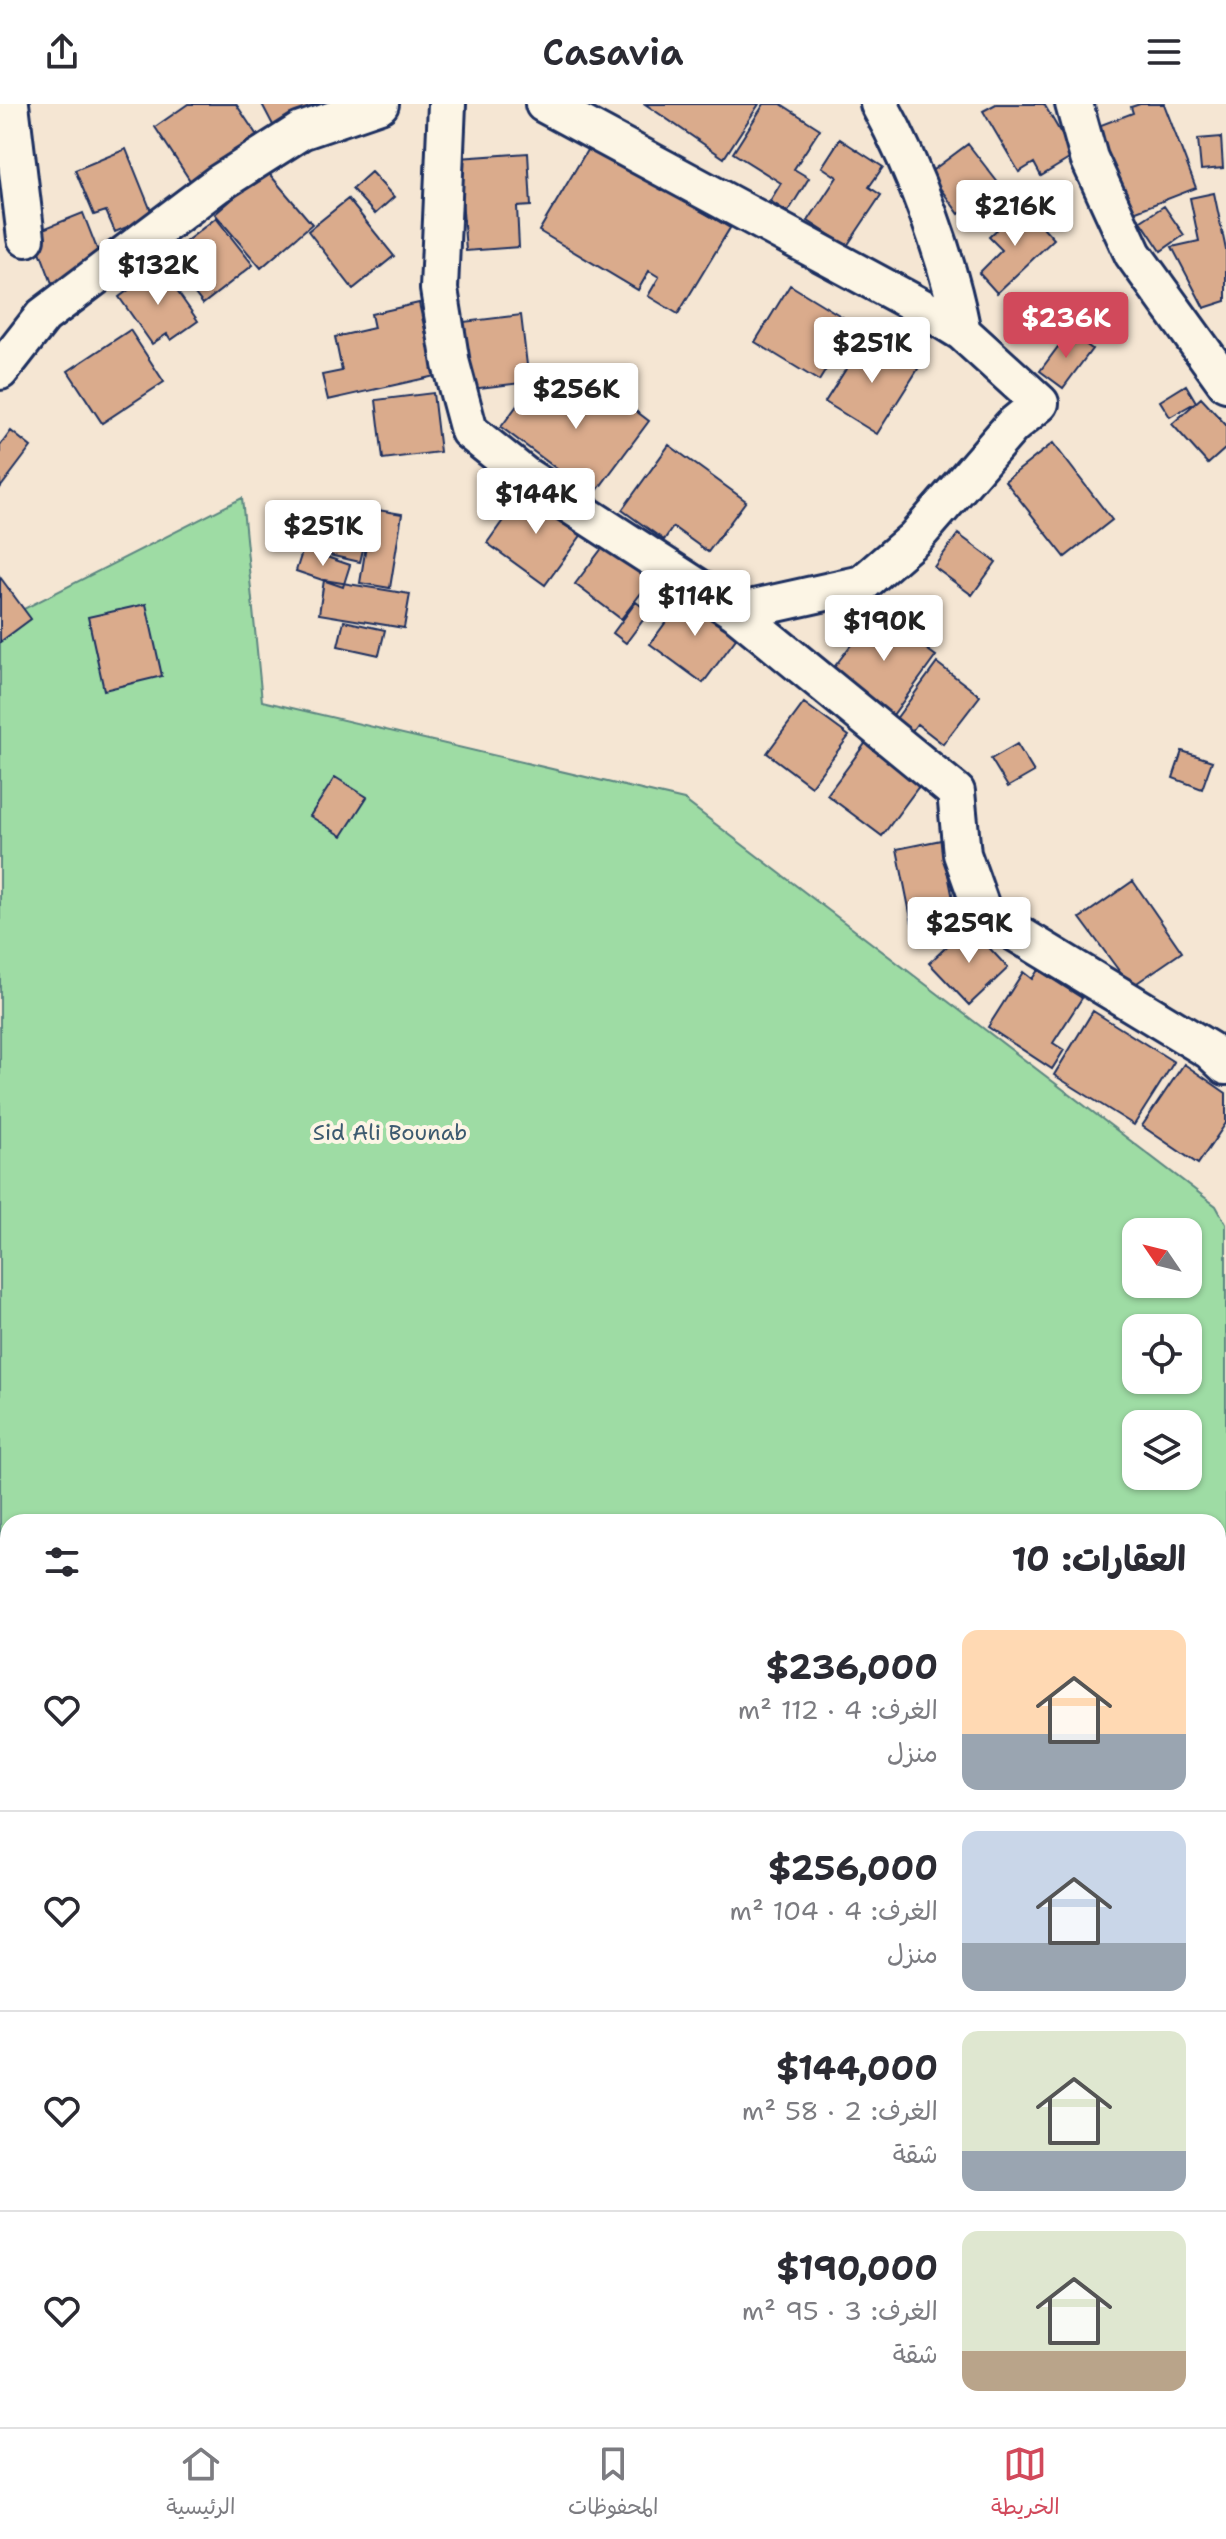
<!DOCTYPE html>
<html lang="ar">
<meta charset="utf-8">
<style>
body{margin:0;font-family:"Shantell Sans","Playpen Sans Arabic",sans-serif;background:#f2f2f3;color:#2b2b33;direction:rtl;height:100vh;display:flex;flex-direction:column;font-size:30px;white-space:nowrap}
*{box-sizing:border-box;margin:0}
p{font-size:26px;color:#7c7c81}
.icon{flex:none;width:44px;height:44px;fill:none;stroke:currentColor;stroke-width:2;stroke-linecap:round;stroke-linejoin:round}
.map{position:relative;flex:1;overflow:hidden;direction:ltr}
.sheet{position:absolute;left:0px;top:1410px;width:1226px;height:914px;display:flex;flex-direction:column;background:#fff;border-radius:24px 24px 0 0;box-shadow:0 2px 6px #0004;direction:rtl}
.sheet>*{flex:none}
.needle{width:52px;rotate:305deg}
.fabs{position:absolute;left:1122px;top:1114px;display:grid;gap:16px}
.fabs a{display:grid;place-items:center;width:80px;height:80px;border-radius:16px;background:#fff;box-shadow:0 2px 6px #0004;font-size:40px}
.price{position:absolute;translate:-50% -68px;padding:0 18px;border-radius:8px;background:#fff;color:#222;font-size:26px;line-height:52px;filter:drop-shadow(0 2px 4px #0008)}
.price::after{content:'';position:absolute;left:50%;top:48px;width:24px;height:18px;margin-left:-12px;background:inherit;clip-path:polygon(0 0,100% 0,50% 100%)}
.price.active{background:#d1495b;color:#fff}
ul{padding:0;list-style:none}
li{display:flex;align-items:center;gap:24px;height:200px;padding:0 40px}
li+li{border-top:2px solid #e1e1e2}
li span{display:grid;place-items:center;flex:none;width:224px;height:160px;border-radius:16px;color:#555}
li>.icon{margin-inline-start:auto}
span .icon{width:96px;height:96px;fill:#fffc;stroke-width:1}
li b{font-size:34px}
h2{display:flex;justify-content:space-between;align-items:center;height:96px;padding:0 40px;font-size:34px}
header{display:flex;justify-content:space-between;align-items:center;height:104px;padding:0 40px;background:#fff;font-size:36px;font-weight:600}
.tabs{display:flex;justify-content:space-around;align-items:center;height:112px;border-top:2px solid #e1e1e2;background:#fff;font-size:22px;color:#7c7c81}
.tabs a{display:grid;justify-items:center;gap:4px}
.tabs .active{color:#d1495b}
.map>svg:first-child{display:block}
.green{fill:#9edca4;stroke:#5c8681;stroke-width:2;fill-rule:evenodd}
.building{fill:#daab8c;stroke:#1b2f5e;stroke-width:2}
.lines{fill:none;stroke-linecap:round;stroke-linejoin:round}
.minor-casing{stroke:#1b2f5e;stroke-width:42}
.minor{stroke:#fcf5e5;stroke-width:36}
.labels{text-anchor:middle;dominant-baseline:central;stroke-width:8;stroke-linejoin:round;paint-order:stroke}
.park-label{font-size:22px;fill:#3c5a70;stroke:#fcf5e5}
</style>
<header><svg class="icon" aria-label="menu" viewBox="0 0 24 24"><path d="M4 6h16M4 12h16M4 18h16"/></svg>Casavia<svg class="icon" aria-label="share" viewBox="0 0 24 24"><path d="M12 15V3M7 8l5-5 5 5M5 13v7h14v-7"/></svg></header>
<div class="map">
<svg width="1226" height="2323" viewBox="0 0 1226 2323">
<rect width="100%" height="100%" fill="#f5e6d3"/>
<filter id="ink" filterUnits="userSpaceOnUse"><feTurbulence type="fractalNoise" baseFrequency=".0125" numOctaves="2"/><feDisplacementMap in="SourceGraphic" scale="16" xChannelSelector="R" yChannelSelector="G"/><feConvolveMatrix kernelMatrix="1 2 1 2 8 2 1 2 1" color-interpolation-filters="sRGB"/></filter>
<g filter="url(#ink)">
<path class="green" d="M 242,394 L 262,597 L 684,696 L 1216,1102 L 1226,1120 L 1226,2323 L 0,2323 L 0,517 ZM 1136,1128 L 1188,1128 L 1188,1180 L 1136,1180 ZM 1136,1224 L 1188,1224 L 1188,1276 L 1136,1276 ZM 1136,1320 L 1188,1320 L 1188,1372 L 1136,1372 ZM 8,1418 L 1218,1418 L 1218,2316 L 8,2316 Z"/>
<path class="building" d="M 188,0 L 236,0 L 260,36 L 193,81 L 155,23 Z
M 262,0 L 324,0 L 275,25 Z
M 645,0 L 759,0 L 724,54 Z
M 764,0 L 781,0 L 820,25 L 794,65 L 809,74 L 788,108 L 770,97 L 781,79 L 733,49 Z
M 996,0 L 1044,0 L 1074,52 L 1041,72 L 1034,59 L 1019,68 L 983,7 Z
M 1140,0 L 1164,0 L 1196,84 L 1126,111 L 1093,24 L 1133,9 L 1131,3 Z
M 1221,33 L 1223,64 L 1201,66 L 1198,35 Z
M 840,35 L 883,63 L 869,83 L 881,91 L 847,142 L 808,117 L 837,73 L 822,63 Z
M 968,40 L 999,80 L 959,110 L 929,69 Z
M 590,41 L 730,124 L 678,210 L 648,192 L 659,173 L 649,167 L 638,186 L 539,127 Z
M 126,45 L 153,112 L 115,128 L 106,107 L 94,111 L 75,66 Z
M 528,49 L 531,102 L 517,103 L 519,143 L 466,147 L 459,54 Z
M 266,66 L 312,120 L 261,164 L 215,110 Z
M 371,68 L 394,93 L 375,110 L 352,85 Z
M 1214,89 L 1226,146 L 1226,197 L 1204,204 L 1172,143 L 1199,137 L 1190,94 Z
M 348,95 L 394,152 L 353,185 L 308,127 Z
M 1023,101 L 1054,135 L 997,189 L 979,169 L 1002,146 L 989,133 Z
M 1164,102 L 1184,131 L 1161,147 L 1141,117 Z
M 83,109 L 104,163 L 53,182 L 33,129 Z
M 216,114 L 253,161 L 203,200 L 166,153 Z
M 160,163 L 198,217 L 171,236 L 167,230 L 152,240 L 119,193 Z
M 790,181 L 854,220 L 819,277 L 755,238 Z
M 419,199 L 435,272 L 328,296 L 322,271 L 342,267 L 335,233 L 374,224 L 371,210 Z
M 521,211 L 529,278 L 463,286 L 455,219 Z
M 130,226 L 164,278 L 102,319 L 68,267 Z
M 1069,228 L 1092,245 L 1063,284 L 1040,267 Z
M 867,232 L 918,265 L 877,330 L 825,298 Z
M 539,272 L 577,300 L 595,276 L 649,317 L 593,392 L 501,323 Z
M 1186,281 L 1196,298 L 1170,313 L 1160,297 Z
M 433,289 L 440,348 L 383,355 L 376,296 Z
M 1201,294 L 1226,321 L 1226,344 L 1208,360 L 1172,320 Z
M 11,327 L 31,343 L 0,384 L 0,342 Z
M 1053,339 L 1112,416 L 1065,453 L 1005,377 Z
M 669,341 L 746,397 L 708,448 L 673,423 L 664,436 L 622,406 Z
M 526,384 L 585,426 L 545,481 L 487,439 Z
M 318,399 L 371,412 L 360,458 L 307,446 Z
M 372,405 L 402,410 L 390,484 L 360,479 Z
M 958,430 L 996,458 L 972,491 L 934,463 Z
M 609,435 L 655,471 L 621,515 L 575,480 Z
M 303,445 L 350,461 L 343,483 L 296,467 Z
M 0,473 L 31,515 L 0,538 Z
M 324,476 L 410,490 L 404,524 L 319,510 Z
M 687,489 L 741,528 L 703,579 L 650,540 Z
M 636,498 L 649,508 L 626,539 L 613,529 Z
M 146,500 L 162,572 L 104,586 L 88,513 Z
M 876,508 L 936,552 L 893,611 L 832,566 Z
M 344,517 L 385,526 L 379,551 L 338,542 Z
M 937,559 L 980,592 L 943,640 L 917,620 L 909,631 L 893,619 Z
M 804,599 L 849,632 L 811,682 L 767,649 Z
M 867,637 L 922,678 L 882,732 L 827,691 Z
M 1017,640 L 1034,668 L 1008,683 L 991,655 Z
M 1182,647 L 1212,657 L 1202,685 L 1173,674 Z
M 335,673 L 367,693 L 342,732 L 310,712 Z
M 941,736 L 958,819 L 914,829 L 897,745 Z
M 1133,777 L 1182,848 L 1131,883 L 1080,814 Z
M 969,822 L 1008,864 L 969,901 L 929,859 Z
M 1038,866 L 1082,894 L 1053,939 L 1064,946 L 1052,965 L 988,923 L 1023,868 L 1032,875 Z
M 1093,907 L 1174,958 L 1134,1021 L 1054,971 Z
M 1184,960 L 1226,989 L 1226,1019 L 1198,1060 L 1142,1022 Z"/>
<g class="lines">
<defs>
<path id="minor" d="M 10,0 L 26,134
M 447,0 L 439,185 L 451,260 L 469,327 L 524,371 L 736,508 L 956,688 L 962,750 L 983,809 L 1209,946 L 1226,962
M 544,0 L 923,204 L 962,228 L 1040,299 L 1012,322 L 915,434 L 862,480 L 736,508
M 879,0 C 915,65 948,155 962,228
M 1074,0 L 1089,54 L 1133,150 L 1226,279
M 0,267 L 43,212 L 218,80 L 301,27 L 380,0"/>
</defs>
<use href="#minor" class="minor-casing"/>
<use href="#minor" class="minor"/>
</g>
</g>
<g class="labels">
<g class="park-label">
<text x="390" y="1028">Sid Ali Bounab</text>
</g>
</g>
</svg>
<div class="fabs">
<a><svg class="needle" viewBox="-14 -14 28 28"><path d="M0-13l5 13h-10z" fill="#e53935"/><path d="M0 13l5-13h-10z" fill="#7c7c81"/></svg></a>
<a><svg class="icon" aria-label="locate" viewBox="0 0 24 24"><circle cx="12" cy="12" r="6"/><path d="M12 2v4M12 18v4M2 12h4M18 12h4"/></svg></a>
<a><svg class="icon" aria-label="layers" viewBox="0 0 24 24"><path d="M12 4l9 5-9 5-9-5zM3 14l9 5 9-5"/></svg></a>
</div>
<b class="price" style="left:1015px;top:144px">$216K</b>
<b class="price" style="left:158px;top:203px">$132K</b>
<b class="price active" style="left:1066px;top:256px">$236K</b>
<b class="price" style="left:872px;top:281px">$251K</b>
<b class="price" style="left:576px;top:327px">$256K</b>
<b class="price" style="left:536px;top:432px">$144K</b>
<b class="price" style="left:323px;top:464px">$251K</b>
<b class="price" style="left:695px;top:534px">$114K</b>
<b class="price" style="left:884px;top:559px">$190K</b>
<b class="price" style="left:969px;top:861px">$259K</b>
<section class="sheet">
<h2>العقارات: 10<svg class="icon" aria-label="filters" viewBox="0 0 24 24"><path d="M4 7h16M4 17h16"/><circle cx="9" cy="7" r="2"/><circle cx="15" cy="17" r="2"/></svg></h2>
<ul>
<li><span style="background:linear-gradient(#ffd9b3 65%,#9aa5b1 0)"><svg class="icon" aria-label="home" viewBox="0 0 24 24"><path d="M3 11l9-7 9 7M6 9v11h12V9"/></svg></span><div><b>$236,000</b><p>الغرف: 4 · 112 m²</p><p>منزل</p></div><svg class="icon" aria-label="heart" viewBox="0 0 24 24"><path d="M12 20l-8-8c-3-5 5-10 8-4 3-6 11-1 8 4z"/></svg></li>
<li><span style="background:linear-gradient(#c9d6e8 70%,#9aa5b1 0)"><svg class="icon" aria-label="home" viewBox="0 0 24 24"><path d="M3 11l9-7 9 7M6 9v11h12V9"/></svg></span><div><b>$256,000</b><p>الغرف: 4 · 104 m²</p><p>منزل</p></div><svg class="icon" aria-label="heart" viewBox="0 0 24 24"><path d="M12 20l-8-8c-3-5 5-10 8-4 3-6 11-1 8 4z"/></svg></li>
<li><span style="background:linear-gradient(#dfe7d0 75%,#9aa5b1 0)"><svg class="icon" aria-label="home" viewBox="0 0 24 24"><path d="M3 11l9-7 9 7M6 9v11h12V9"/></svg></span><div><b>$144,000</b><p>الغرف: 2 · 58 m²</p><p>شقة</p></div><svg class="icon" aria-label="heart" viewBox="0 0 24 24"><path d="M12 20l-8-8c-3-5 5-10 8-4 3-6 11-1 8 4z"/></svg></li>
<li><span style="background:linear-gradient(#dfe7d0 75%,#b9a48a 0)"><svg class="icon" aria-label="home" viewBox="0 0 24 24"><path d="M3 11l9-7 9 7M6 9v11h12V9"/></svg></span><div><b>$190,000</b><p>الغرف: 3 · 95 m²</p><p>شقة</p></div><svg class="icon" aria-label="heart" viewBox="0 0 24 24"><path d="M12 20l-8-8c-3-5 5-10 8-4 3-6 11-1 8 4z"/></svg></li>
</ul>
</section>
</div>
<nav class="tabs">
<a class="active"><svg class="icon" aria-label="map" viewBox="0 0 24 24"><path d="M3 6l6-2 6 2 6-2v14l-6 2-6-2-6 2zM9 4v14M15 6v14"/></svg>الخريطة</a>
<a><svg class="icon" aria-label="saved" viewBox="0 0 24 24"><path d="M7 4h10v16l-5-4-5 4z"/></svg>المحفوظات</a>
<a><svg class="icon" aria-label="home" viewBox="0 0 24 24"><path d="M3 11l9-7 9 7M6 9v11h12V9"/></svg>الرئيسية</a>
</nav>
